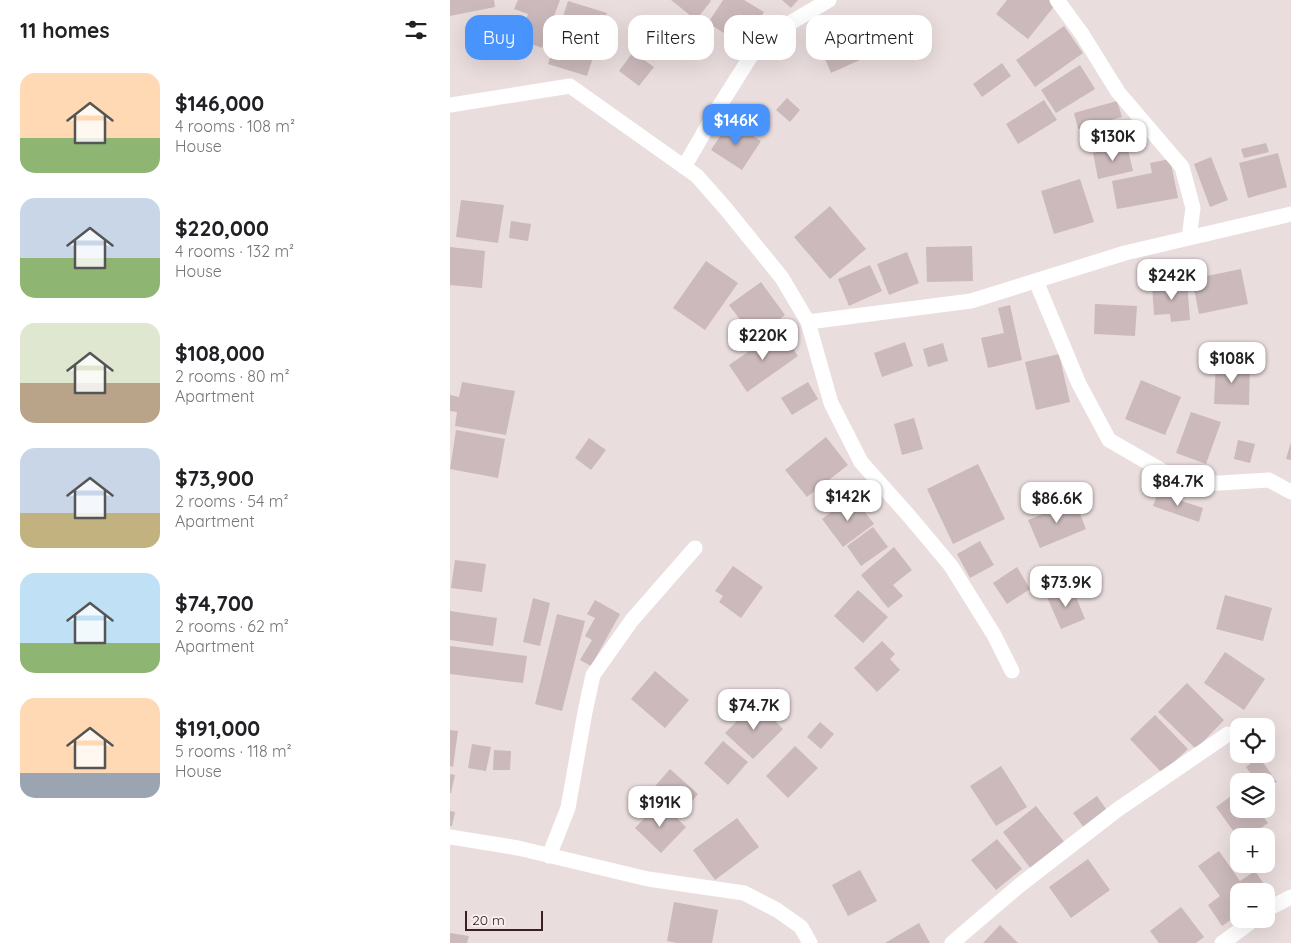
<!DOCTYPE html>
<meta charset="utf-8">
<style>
body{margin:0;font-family:Quicksand,sans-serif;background:#f2f2f2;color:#202124;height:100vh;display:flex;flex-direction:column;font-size:19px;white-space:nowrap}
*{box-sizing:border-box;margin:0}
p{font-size:16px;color:#757577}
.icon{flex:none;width:28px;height:28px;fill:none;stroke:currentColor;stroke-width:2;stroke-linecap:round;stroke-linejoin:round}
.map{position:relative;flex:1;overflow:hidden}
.panel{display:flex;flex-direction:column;background:#fff;width:450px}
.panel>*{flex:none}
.banner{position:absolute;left:15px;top:15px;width:475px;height:45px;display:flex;gap:10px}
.tools{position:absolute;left:780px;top:718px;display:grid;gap:10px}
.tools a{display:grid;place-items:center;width:45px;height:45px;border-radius:10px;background:#fff;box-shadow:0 5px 20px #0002;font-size:25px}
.scale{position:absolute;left:15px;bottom:12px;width:78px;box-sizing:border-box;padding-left:5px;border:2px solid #3a201e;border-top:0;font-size:14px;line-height:18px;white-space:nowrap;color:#3a201e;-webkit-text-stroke:4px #f7edef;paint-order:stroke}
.price{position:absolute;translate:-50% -42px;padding:0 11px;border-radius:10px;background:#fff;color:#222;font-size:16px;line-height:32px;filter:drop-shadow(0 1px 2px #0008)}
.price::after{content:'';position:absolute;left:50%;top:30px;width:15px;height:11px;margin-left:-8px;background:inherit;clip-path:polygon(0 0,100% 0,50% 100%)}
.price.active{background:#4994fc;color:#fff}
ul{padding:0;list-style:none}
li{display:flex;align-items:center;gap:15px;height:125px;padding:0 20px}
li span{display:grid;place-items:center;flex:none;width:140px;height:100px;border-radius:15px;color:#555}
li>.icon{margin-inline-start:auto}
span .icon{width:60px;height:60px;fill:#fffc;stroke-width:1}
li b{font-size:21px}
h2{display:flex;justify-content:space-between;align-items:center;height:60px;padding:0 20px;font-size:21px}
.tag{padding:0 18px;border-radius:15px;background:#fff;box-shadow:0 5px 20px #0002;font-size:18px;line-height:45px}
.tag.active{background:#4994fc;color:#fff}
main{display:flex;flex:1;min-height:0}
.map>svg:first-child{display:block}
.building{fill:#cbb9bb}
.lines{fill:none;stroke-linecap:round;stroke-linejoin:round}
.minor{stroke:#fff;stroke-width:15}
</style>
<main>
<section class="panel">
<h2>11 homes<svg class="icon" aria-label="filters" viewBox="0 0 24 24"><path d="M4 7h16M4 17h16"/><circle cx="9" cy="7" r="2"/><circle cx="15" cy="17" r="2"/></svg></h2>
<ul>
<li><span style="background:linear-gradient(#ffd9b3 65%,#8fb573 0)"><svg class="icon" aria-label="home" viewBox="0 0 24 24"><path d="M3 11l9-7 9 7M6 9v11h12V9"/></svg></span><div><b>$146,000</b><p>4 rooms · 108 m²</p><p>House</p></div></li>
<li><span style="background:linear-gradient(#c9d6e8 60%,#8fb573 0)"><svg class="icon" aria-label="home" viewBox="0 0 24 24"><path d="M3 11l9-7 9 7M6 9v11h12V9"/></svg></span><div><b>$220,000</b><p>4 rooms · 132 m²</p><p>House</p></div></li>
<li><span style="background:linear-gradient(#dfe7d0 60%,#b9a48a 0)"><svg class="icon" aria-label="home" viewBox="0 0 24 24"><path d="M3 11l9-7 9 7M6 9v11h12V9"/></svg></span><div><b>$108,000</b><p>2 rooms · 80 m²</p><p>Apartment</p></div></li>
<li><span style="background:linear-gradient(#c9d6e8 65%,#c2b280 0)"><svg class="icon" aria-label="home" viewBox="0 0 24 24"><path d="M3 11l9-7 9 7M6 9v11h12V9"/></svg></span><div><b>$73,900</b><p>2 rooms · 54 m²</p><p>Apartment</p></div></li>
<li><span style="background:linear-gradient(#bfe0f5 70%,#8fb573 0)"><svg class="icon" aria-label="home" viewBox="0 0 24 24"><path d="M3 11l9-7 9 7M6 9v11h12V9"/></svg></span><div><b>$74,700</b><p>2 rooms · 62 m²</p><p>Apartment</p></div></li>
<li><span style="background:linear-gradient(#ffd9b3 75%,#9aa5b1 0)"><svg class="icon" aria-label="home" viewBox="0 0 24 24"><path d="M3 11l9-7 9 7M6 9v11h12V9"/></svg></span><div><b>$191,000</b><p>5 rooms · 118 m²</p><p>House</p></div></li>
</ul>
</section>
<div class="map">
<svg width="841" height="943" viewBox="0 0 841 943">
<rect width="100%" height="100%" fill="#eaddde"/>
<path class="building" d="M 0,0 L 44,0 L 45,7 L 0,16 Z
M 68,0 L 110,0 L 92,48 L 68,39 L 78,14 L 64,9 Z
M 221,0 L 260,0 L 261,1 L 246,20 Z
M 273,0 L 294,0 L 314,12 L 293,45 L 258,23 Z
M 332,0 L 348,0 L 341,8 Z
M 557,0 L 600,0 L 606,4 L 578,39 L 546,14 Z
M 118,1 L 157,13 L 137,76 L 98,64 Z
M 395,22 L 412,59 L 381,73 L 365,35 Z
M 614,26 L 633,53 L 585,87 L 566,60 Z
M 183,52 L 204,67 L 189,86 L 169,71 Z
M 552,63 L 561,76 L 532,97 L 523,84 Z
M 630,65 L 645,89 L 606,113 L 591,90 Z
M 337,98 L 350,110 L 340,122 L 326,110 Z
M 594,100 L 607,120 L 568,144 L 556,124 Z
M 667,101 L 672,117 L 628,129 L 624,113 Z
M 280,121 L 311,141 L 292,170 L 261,150 Z
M 816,143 L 819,152 L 794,158 L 791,149 Z
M 677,145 L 683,171 L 648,179 L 643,153 Z
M 828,153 L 837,187 L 798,198 L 789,163 Z
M 761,157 L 778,200 L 760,207 L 744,164 Z
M 720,159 L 728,198 L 667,209 L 662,181 L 702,173 L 700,163 Z
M 630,179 L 644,222 L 604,234 L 591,191 Z
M 11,200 L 54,205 L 48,243 L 6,237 Z
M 380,206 L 416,249 L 380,279 L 344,237 Z
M 61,221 L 81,224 L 78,241 L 59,238 Z
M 522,246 L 523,281 L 477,282 L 476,247 Z
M 0,247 L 35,251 L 32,288 L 0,285 Z
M 457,252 L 469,283 L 439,295 L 427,264 Z
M 256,261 L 288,283 L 255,330 L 223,308 Z
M 420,265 L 432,291 L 399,306 L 388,279 Z
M 791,269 L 798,304 L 749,314 L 742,279 Z
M 311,282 L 335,315 L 304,338 L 279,305 Z
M 737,282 L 740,320 L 721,322 L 720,314 L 704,315 L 702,285 Z
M 645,304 L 687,306 L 685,336 L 644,334 Z
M 560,305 L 572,360 L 538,368 L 531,338 L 554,333 L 548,308 Z
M 330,330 L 348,356 L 297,392 L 279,365 Z
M 455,342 L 463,366 L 432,377 L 424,353 Z
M 493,343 L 498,361 L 478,367 L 473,349 Z
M 609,354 L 620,402 L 586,410 L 575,362 Z
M 766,362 L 800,363 L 799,405 L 764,404 Z
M 691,380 L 731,397 L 715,435 L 675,419 Z
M 12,382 L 65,391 L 56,435 L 5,426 L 7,412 L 0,411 L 0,395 L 9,397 Z
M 358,382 L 368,399 L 342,415 L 331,398 Z
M 741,412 L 771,422 L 756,464 L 726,453 Z
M 464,418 L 473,449 L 452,455 L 444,424 Z
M 6,430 L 55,439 L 48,478 L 0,469 Z
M 376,437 L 398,465 L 357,497 L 335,470 Z
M 139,438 L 156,450 L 141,470 L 125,458 Z
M 788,440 L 805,444 L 800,463 L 784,459 Z
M 841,442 L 841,460 L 836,459 Z
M 528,464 L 555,519 L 503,544 L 477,489 Z
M 708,493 L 753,508 L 749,522 L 703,506 Z
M 403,496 L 424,524 L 393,547 L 372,519 Z
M 625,501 L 636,529 L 590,548 L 578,520 Z
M 423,527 L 438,547 L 411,566 L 397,546 Z
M 530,541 L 544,565 L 520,578 L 507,554 Z
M 444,547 L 462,570 L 443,585 L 453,596 L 438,608 L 411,575 Z
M 5,560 L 36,564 L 32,592 L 1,588 Z
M 283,566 L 313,587 L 291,618 L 269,602 L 273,596 L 265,591 Z
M 567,567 L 580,589 L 557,604 L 543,583 Z
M 622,587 L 635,619 L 611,629 L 597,597 Z
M 408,590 L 438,617 L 413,643 L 384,616 Z
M 775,595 L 822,608 L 813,641 L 766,629 Z
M 83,598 L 100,603 L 90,646 L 73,642 Z
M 145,600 L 170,614 L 141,666 L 130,660 L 142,640 L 135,636 L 145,618 L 137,614 Z
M 0,611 L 47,618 L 43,646 L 0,640 Z
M 107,614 L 135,621 L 112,711 L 85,704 Z
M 432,641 L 445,654 L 440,659 L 450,670 L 427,692 L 404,668 Z
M 0,646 L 77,656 L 73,683 L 0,674 Z
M 775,652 L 815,679 L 794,710 L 754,683 Z
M 205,671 L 239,700 L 215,728 L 181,699 Z
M 737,683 L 774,720 L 746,749 L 708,712 Z
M 306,702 L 333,729 L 303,759 L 275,733 Z
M 705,715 L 738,749 L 712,773 L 680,739 Z
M 370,722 L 384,734 L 371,749 L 357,737 Z
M 0,730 L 8,731 L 3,767 L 0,766 Z
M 273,741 L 298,762 L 278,785 L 254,763 Z
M 22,744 L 41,747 L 36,771 L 18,768 Z
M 345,746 L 368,768 L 338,798 L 316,776 Z
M 44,750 L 61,751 L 60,770 L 43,770 Z
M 809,757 L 827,782 L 816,789 L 816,781 L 794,781 L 802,775 L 796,767 Z
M 551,766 L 577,807 L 546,826 L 520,786 Z
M 220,769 L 248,794 L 229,817 L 200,792 Z
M 0,774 L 5,775 L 1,793 L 0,793 Z
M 647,796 L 658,812 L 635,829 L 623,813 Z
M 781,796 L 787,803 L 789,802 L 789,809 L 808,809 L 818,823 L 799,836 L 789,836 L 789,839 L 766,807 Z
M 210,802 L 236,827 L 211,853 L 185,828 Z
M 586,806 L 615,843 L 581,869 L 553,832 Z
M 0,811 L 5,812 L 2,826 L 0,826 Z
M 287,818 L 309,847 L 265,880 L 243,850 Z
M 547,839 L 572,869 L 546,890 L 521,860 Z
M 769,851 L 790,881 L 805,871 L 820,893 L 816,895 L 816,891 L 789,891 L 789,914 L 772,926 L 758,905 L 770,896 L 748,866 Z
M 638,859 L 660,890 L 621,918 L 599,887 Z
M 410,870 L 427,901 L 398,916 L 382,885 Z
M 224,902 L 268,910 L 262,943 L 227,943 L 217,941 Z
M 731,907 L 754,937 L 746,943 L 709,943 L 700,931 Z
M 469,923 L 480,943 L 435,943 Z
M 550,925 L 568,943 L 533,943 Z
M 0,933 L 19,936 L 17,943 L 0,943 Z"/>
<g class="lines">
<path class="minor" d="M 607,0 L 632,34 L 668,92 L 732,167 L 743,208 L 739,238
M 0,105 L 120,86 L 247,176 L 276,209 L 332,278 L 358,322 L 521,301 L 675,253 L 841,214
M 234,167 L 267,110 L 311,40 L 379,0
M 586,281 L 629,384 L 659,440 L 737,485 L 819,480 L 841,492
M 358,322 L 381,403 L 411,462 L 460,517 L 501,566 L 544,635 L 562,671
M 0,837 L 68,848 L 198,879 L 294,893 L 327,910 L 351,927 L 360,943
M 99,856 L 118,808 L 135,712 L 143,675 L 182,620 L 245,548
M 816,910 L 841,897
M 502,943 L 570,885 L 667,810 L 778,734
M 772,943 L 805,919"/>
</g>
</svg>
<div class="tools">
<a><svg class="icon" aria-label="locate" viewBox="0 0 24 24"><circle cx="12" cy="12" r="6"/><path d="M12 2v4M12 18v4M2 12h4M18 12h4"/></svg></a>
<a><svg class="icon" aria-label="layers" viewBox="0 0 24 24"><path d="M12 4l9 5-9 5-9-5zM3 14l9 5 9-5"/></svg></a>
<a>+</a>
<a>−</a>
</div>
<div class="scale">20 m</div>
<b class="price active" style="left:286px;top:146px">$146K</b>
<b class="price" style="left:663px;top:162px">$130K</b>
<b class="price" style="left:722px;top:301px">$242K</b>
<b class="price" style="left:313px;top:361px">$220K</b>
<b class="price" style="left:782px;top:384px">$108K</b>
<b class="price" style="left:728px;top:507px">$84.7K</b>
<b class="price" style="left:398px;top:522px">$142K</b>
<b class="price" style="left:607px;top:524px">$86.6K</b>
<b class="price" style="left:616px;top:608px">$73.9K</b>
<b class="price" style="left:304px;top:731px">$74.7K</b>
<b class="price" style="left:210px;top:828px">$191K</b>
<div class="banner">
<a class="tag active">Buy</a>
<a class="tag">Rent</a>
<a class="tag">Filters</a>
<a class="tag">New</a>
<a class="tag">Apartment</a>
</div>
</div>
</main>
